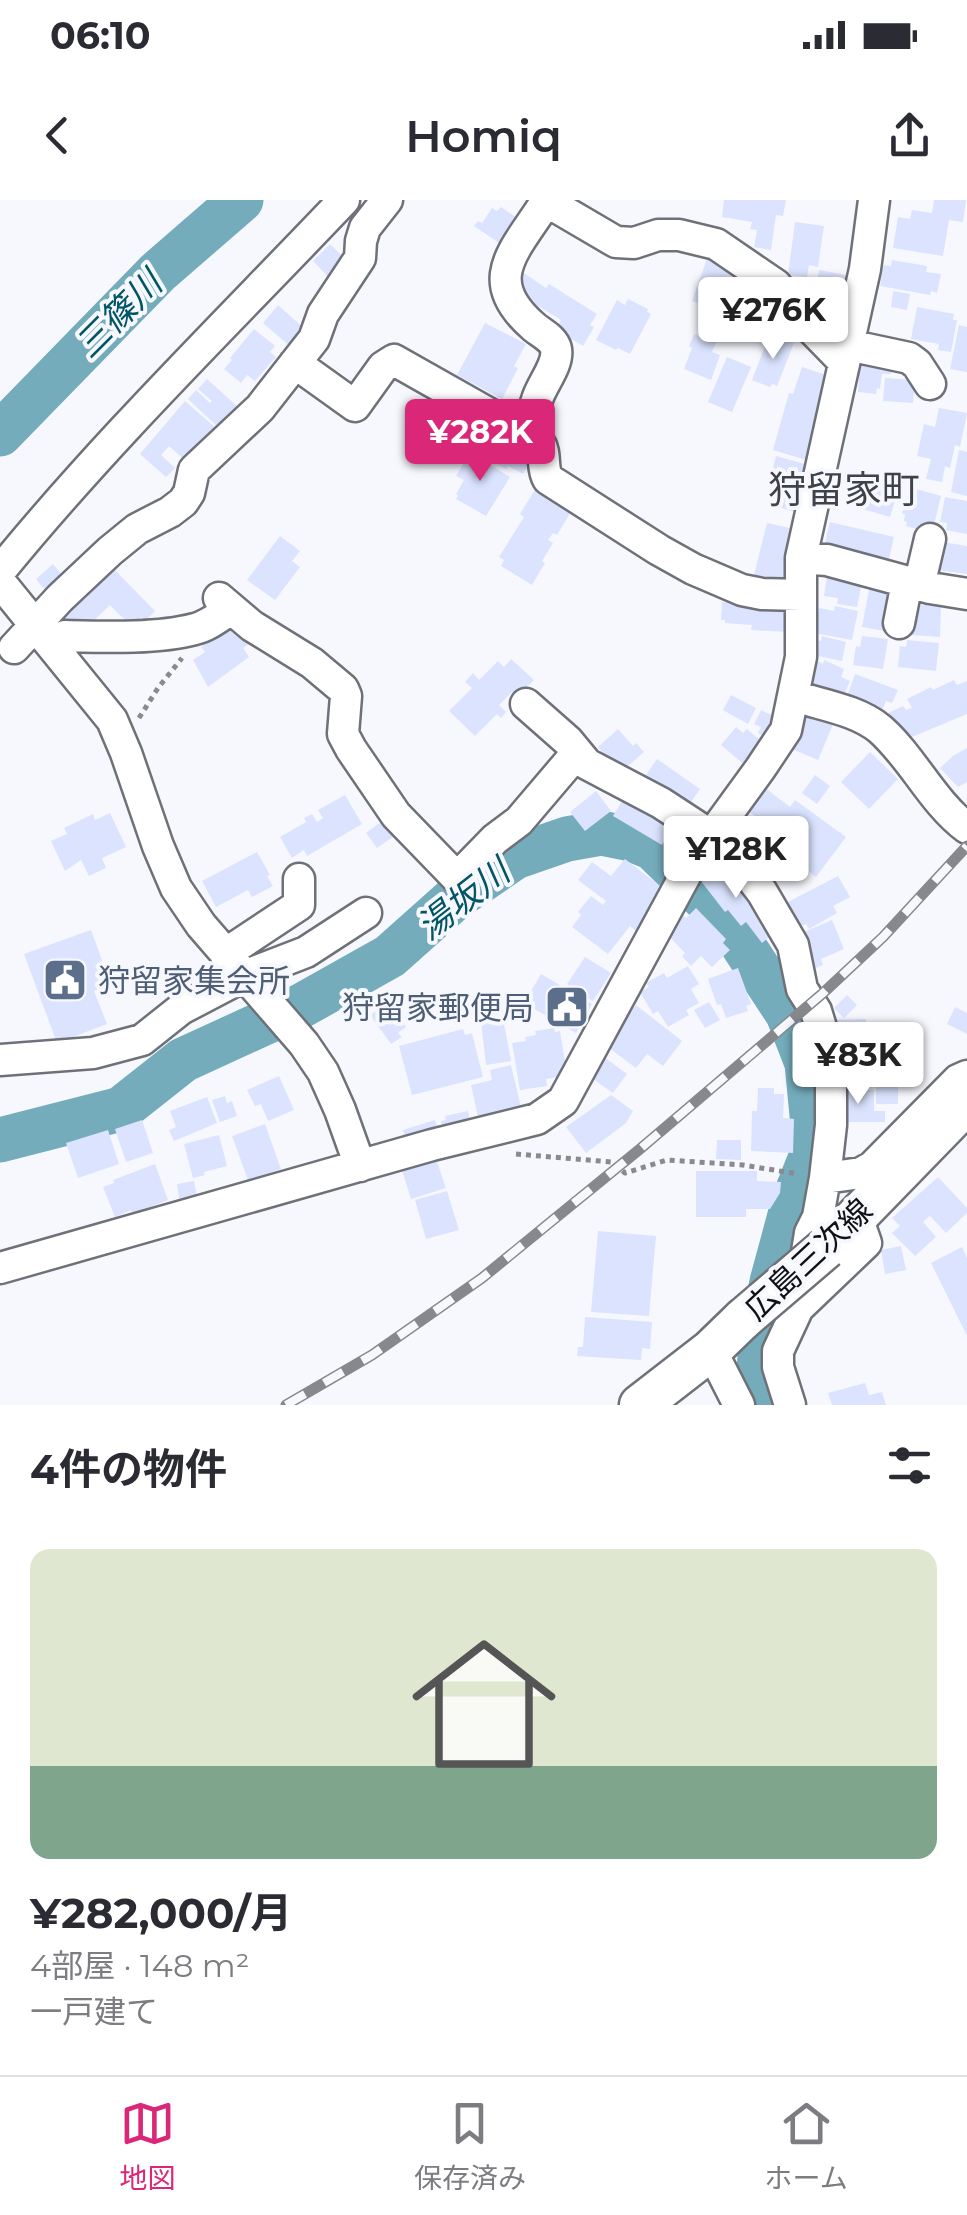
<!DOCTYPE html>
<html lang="ja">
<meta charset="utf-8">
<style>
body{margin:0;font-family:Montserrat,"Noto Sans JP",sans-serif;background:#f2f2f3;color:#2b2b33;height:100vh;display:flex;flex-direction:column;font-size:38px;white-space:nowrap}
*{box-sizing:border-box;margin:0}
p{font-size:32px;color:#7c7c81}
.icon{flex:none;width:55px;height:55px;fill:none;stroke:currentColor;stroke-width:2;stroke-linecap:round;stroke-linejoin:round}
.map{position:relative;height:1205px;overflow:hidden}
.details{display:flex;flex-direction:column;background:#fff;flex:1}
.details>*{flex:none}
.price{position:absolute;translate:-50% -85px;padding:0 22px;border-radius:10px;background:#fff;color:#222;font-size:32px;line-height:65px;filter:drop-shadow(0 2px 5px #0008)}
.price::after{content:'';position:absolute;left:50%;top:60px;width:30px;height:22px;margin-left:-15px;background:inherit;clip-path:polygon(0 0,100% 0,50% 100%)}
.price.selected{background:#db2777;color:#fff}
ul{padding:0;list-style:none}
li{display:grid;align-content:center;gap:20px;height:530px;padding:0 30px}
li+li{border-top:2px solid #e1e1e2}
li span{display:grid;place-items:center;height:310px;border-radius:20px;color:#555}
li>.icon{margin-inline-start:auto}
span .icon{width:180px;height:180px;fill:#fffc;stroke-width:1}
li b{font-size:42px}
h2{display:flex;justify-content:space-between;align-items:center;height:120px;padding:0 30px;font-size:42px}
.status{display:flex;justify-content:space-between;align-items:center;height:70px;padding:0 50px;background:#fff;direction:ltr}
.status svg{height:28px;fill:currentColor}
header{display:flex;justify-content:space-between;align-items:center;height:130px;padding:0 30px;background:#fff;font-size:45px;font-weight:600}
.tabs{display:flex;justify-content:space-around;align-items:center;height:140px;border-top:2px solid #e1e1e2;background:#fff;font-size:28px;color:#7c7c81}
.tabs a{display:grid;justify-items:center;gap:5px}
.tabs .selected{color:#db2777}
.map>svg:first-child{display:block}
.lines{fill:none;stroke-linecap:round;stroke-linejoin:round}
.river{stroke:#74acbb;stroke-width:45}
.building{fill:#dbe3fe}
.minor-casing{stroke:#6f7179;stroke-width:35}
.major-casing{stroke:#6f7179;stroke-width:45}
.path{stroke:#898a8f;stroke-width:5;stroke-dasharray:5 5;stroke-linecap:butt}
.minor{stroke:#fff;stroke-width:30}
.major{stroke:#fff;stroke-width:40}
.rail-casing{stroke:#87888c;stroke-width:11}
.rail{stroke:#f7f8fe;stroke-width:8;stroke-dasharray:22;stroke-linecap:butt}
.major-bridge-casing{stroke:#6f7179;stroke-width:45;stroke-linecap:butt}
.major-bridge{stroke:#fff;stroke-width:40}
.labels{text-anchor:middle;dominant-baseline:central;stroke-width:8;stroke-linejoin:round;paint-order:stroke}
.service-label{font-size:32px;fill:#4e5e75;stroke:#f7f8fe;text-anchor:start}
.street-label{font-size:32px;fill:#101114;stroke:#f7f8fe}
.water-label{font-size:35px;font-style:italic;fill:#015566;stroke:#f7f8fe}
.quarter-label{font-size:38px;fill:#404249;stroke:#f7f8fe}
</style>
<div class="status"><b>06:10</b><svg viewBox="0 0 49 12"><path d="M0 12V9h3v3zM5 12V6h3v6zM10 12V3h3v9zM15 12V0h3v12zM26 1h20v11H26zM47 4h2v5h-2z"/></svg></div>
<header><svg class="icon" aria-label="back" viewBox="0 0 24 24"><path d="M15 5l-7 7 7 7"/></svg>Homiq<svg class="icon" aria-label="share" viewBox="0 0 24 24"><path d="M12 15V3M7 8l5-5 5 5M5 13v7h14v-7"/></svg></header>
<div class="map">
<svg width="967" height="1205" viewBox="0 0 967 1205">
<rect width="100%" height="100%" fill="#f7f8fe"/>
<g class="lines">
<path class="river" d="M 0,234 L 158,72 L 241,0
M 0,940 L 121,909 L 183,860 L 301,806 L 390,756 L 455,698 L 515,657 L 567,639 L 601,633 L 631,639 L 653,648 L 725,718 L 788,814 L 807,863 L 814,936 L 811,957 L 795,997 L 772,1082 L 761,1135 L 759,1174 L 768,1205"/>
</g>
<path class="building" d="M 724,0 L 786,0 L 783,16 L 776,15 L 771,50 L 754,47 L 757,30 L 750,29 L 752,22 L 722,17 Z
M 934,0 L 966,0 L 963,22 L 949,20 L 943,56 L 893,48 L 898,17 L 910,19 L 912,10 L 932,13 Z
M 501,7 L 524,23 L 502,45 L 474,26 L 478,21 L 482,23 L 492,8 L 497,11 Z
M 795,22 L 824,26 L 818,67 L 809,65 L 807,77 L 788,75 Z
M 330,44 L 352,66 L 334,83 L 313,61 Z
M 708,56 L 736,71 L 721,112 L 692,101 Z
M 892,60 L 927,66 L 926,72 L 941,74 L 937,93 L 931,91 L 930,95 L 880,86 L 884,65 L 891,66 Z
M 819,70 L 856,77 L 840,144 L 809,123 Z
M 524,73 L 546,88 L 549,84 L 597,114 L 590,125 L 594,127 L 583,146 L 556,130 L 561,120 L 530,101 L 527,107 L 509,96 Z
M 893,91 L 910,94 L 907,110 L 891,107 Z
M 752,97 L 776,107 L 770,123 L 766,121 L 758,140 L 737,132 Z
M 628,99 L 648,109 L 647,112 L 651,114 L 630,154 L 618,148 L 616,150 L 596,140 L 617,100 L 625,105 Z
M 278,105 L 307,131 L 292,148 L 263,123 Z
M 917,107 L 954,114 L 953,120 L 957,120 L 951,152 L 938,150 L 939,144 L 911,139 Z
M 485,123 L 526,144 L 514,166 L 518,168 L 502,199 L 457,175 Z
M 959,125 L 967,127 L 967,172 L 950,169 Z
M 254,129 L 275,146 L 270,152 L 276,157 L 255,181 L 247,175 L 241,183 L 224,169 L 232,160 L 230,158 Z
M 694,134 L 716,142 L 712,152 L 720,155 L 711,180 L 684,169 L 692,148 L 689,146 Z
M 774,135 L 794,143 L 777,186 L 772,184 L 770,187 L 752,180 L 767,141 L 771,143 Z
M 727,157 L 751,167 L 732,212 L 708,202 Z
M 857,160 L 892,165 L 891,174 L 882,174 L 880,189 L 877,188 L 876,194 L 858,192 L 859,176 L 855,176 Z
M 802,167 L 835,178 L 809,261 L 773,250 L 789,193 L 793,194 Z
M 885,178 L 915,180 L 913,203 L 883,201 Z
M 207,179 L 247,215 L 221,230 L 188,199 L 196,190 L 210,203 L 212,201 L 198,189 Z
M 185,201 L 217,229 L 187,262 L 169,246 L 161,255 L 175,268 L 166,277 L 140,254 Z
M 939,208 L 967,213 L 960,247 L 955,245 L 950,268 L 945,266 L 942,282 L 926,279 L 931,259 L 917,256 L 924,224 L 935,227 Z
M 479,223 L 495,232 L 482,258 L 465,249 Z
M 500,232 L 536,252 L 523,274 L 508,266 L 506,269 L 486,258 Z
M 959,250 L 967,252 L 967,296 L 951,292 Z
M 470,253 L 510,277 L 486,316 L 456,299 L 458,296 L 456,294 L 464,280 L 456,276 Z
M 776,256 L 812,266 L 798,313 L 772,305 L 775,293 L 769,291 L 771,284 L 775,284 L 777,277 L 771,275 Z
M 857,276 L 899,288 L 890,317 L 849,305 Z
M 909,287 L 941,296 L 932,333 L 906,326 L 907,322 L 904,321 L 905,314 L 902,314 Z
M 536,288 L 572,310 L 557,335 L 553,333 L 548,340 L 553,343 L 542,361 L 545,363 L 532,385 L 501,366 L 504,360 L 499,357 L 524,317 L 520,314 Z
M 945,297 L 967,301 L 967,334 L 946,330 L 947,323 L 940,322 Z
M 830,322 L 894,337 L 887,367 L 823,351 Z
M 767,323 L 799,330 L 784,391 L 752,383 Z
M 280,336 L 300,351 L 292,361 L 300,367 L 275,400 L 247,380 Z
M 943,342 L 967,346 L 967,374 L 938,370 Z
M 107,362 L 155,411 L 145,421 L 141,417 L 131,426 L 110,405 L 84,430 L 74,432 L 55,413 L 76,392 L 84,400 L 94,390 L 86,382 Z
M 53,364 L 67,381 L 49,395 L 36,379 Z
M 827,376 L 862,382 L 857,407 L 837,404 L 838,398 L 824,396 Z
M 870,384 L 890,388 L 888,401 L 892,402 L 890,432 L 862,427 Z
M 732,398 L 790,401 L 788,432 L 751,430 L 752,425 L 725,423 L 725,420 L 721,420 L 722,402 L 732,403 Z
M 920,405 L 941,406 L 940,437 L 912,435 L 913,411 L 919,411 Z
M 835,406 L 858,411 L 852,440 L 814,433 L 819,408 L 834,411 Z
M 239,421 L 257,438 L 243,448 L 249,457 L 208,487 L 193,460 L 205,452 L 201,447 Z
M 822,436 L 846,442 L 842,461 L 813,455 L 816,440 L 821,441 Z
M 862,436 L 888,439 L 883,469 L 853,465 L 856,446 L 860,447 Z
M 907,440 L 939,443 L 936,471 L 898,467 L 900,446 L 906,447 Z
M 511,459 L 534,480 L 518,496 L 512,492 L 499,505 L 506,512 L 501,518 L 497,514 L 475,536 L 449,511 L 472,488 L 465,482 L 473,473 L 479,480 L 498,461 L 504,467 Z
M 813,459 L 823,464 L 824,460 L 844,469 L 841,477 L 850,481 L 841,502 L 807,488 Z
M 855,474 L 898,490 L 892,503 L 886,501 L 880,515 L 845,502 Z
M 954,480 L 957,485 L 967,481 L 967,514 L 907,539 L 901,527 L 896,529 L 888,513 L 903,506 L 906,510 L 912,508 L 907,499 L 931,487 L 933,490 Z
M 731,495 L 756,508 L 748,524 L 723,510 Z
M 804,505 L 834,522 L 818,560 L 792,549 Z
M 761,510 L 780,519 L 769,540 L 758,533 L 761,527 L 754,524 Z
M 736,527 L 743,533 L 747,529 L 766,545 L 747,567 L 721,545 Z
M 618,529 L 633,546 L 636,543 L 644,552 L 621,572 L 598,547 Z
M 967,548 L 967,582 L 958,587 L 940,568 L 953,556 Z
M 870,552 L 898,579 L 869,609 L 841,582 Z
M 657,559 L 700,589 L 687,608 L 644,578 Z
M 815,575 L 830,586 L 817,604 L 802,593 Z
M 760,584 L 790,607 L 795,600 L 846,637 L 816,677 L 749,627 L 756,617 L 743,607 Z
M 596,591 L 611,611 L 585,631 L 570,612 Z
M 628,591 L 671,617 L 666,625 L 672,628 L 662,645 L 613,616 Z
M 345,595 L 362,624 L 307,656 L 304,650 L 292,658 L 280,637 L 306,622 L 304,618 L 312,614 L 317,622 L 323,618 L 318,610 Z
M 110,613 L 126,647 L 102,658 L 106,668 L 89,676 L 81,660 L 65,671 L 51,641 L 67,634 L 64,628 L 93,614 L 95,620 Z
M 389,616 L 400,632 L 377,648 L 366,633 Z
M 257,652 L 270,675 L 267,676 L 273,686 L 252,697 L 248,690 L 216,707 L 202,681 Z
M 625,659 L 664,689 L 648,711 L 653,715 L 642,736 L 630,726 L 608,754 L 572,727 L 581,715 L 578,712 L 591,696 L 603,705 L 606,701 L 578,680 L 592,662 L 611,676 Z
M 711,664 L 722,677 L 731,670 L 775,732 L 762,743 L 746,722 L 741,726 L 728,710 L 725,712 L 697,676 Z
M 838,676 L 850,697 L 833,706 L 837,713 L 809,729 L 806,724 L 801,726 L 788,702 Z
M 696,708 L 726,739 L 723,743 L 730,750 L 712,767 L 701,756 L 691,766 L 682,756 L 685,753 L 664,731 L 682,714 L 686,718 Z
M 832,720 L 844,749 L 821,759 L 823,765 L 808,771 L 802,757 L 812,752 L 804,732 Z
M 91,730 L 111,785 L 94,791 L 107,824 L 57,843 L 24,754 Z
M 585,757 L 611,773 L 593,801 L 567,784 Z
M 688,766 L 699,784 L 691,789 L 699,803 L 686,810 L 689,815 L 668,827 L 658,811 L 653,814 L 640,792 L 649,787 L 646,783 L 664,773 L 667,778 Z
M 738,768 L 751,804 L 746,806 L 748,811 L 726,818 L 721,804 L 717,805 L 708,779 Z
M 541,774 L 592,804 L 576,833 L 524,803 Z
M 847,795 L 857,805 L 844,818 L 834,808 Z
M 388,802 L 406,827 L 398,833 L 402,837 L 391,844 L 370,815 Z
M 709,802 L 720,820 L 705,828 L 694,810 Z
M 636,805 L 682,841 L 663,866 L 647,854 L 636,868 L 605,845 Z
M 955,807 L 967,813 L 967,834 L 947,824 Z
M 503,818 L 511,861 L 486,865 L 481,822 Z
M 866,819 L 866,832 L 876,831 L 877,848 L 869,848 L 870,855 L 833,856 L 832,820 Z
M 554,828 L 555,832 L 560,831 L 567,873 L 558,874 L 559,877 L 546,879 L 547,886 L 520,890 L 512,843 L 526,841 L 525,837 L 536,835 L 535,831 Z
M 463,829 L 465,835 L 472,833 L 483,877 L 412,895 L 399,846 Z
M 886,854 L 888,881 L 846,884 L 843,860 L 873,858 L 872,855 Z
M 604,857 L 627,874 L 613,893 L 590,877 Z
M 511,865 L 523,916 L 480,926 L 471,885 L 492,880 L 490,870 Z
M 279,876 L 294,910 L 268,921 L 261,904 L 255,906 L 247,890 Z
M 876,886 L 898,886 L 898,904 L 876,904 Z
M 758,888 L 774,888 L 774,894 L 784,894 L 783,918 L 794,919 L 793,953 L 751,951 L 752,911 L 757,911 Z
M 838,890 L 874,890 L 874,911 L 885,911 L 885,922 L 839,922 Z
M 611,895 L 633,911 L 626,923 L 586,953 L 566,927 Z
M 225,896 L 227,903 L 232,901 L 237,916 L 220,922 L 212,900 Z
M 207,897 L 217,923 L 174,941 L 169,930 L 176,927 L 170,911 Z
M 468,911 L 471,926 L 443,932 L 441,921 L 446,920 L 445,916 Z
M 142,920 L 153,953 L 126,962 L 115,929 Z
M 435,920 L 438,930 L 411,938 L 405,936 L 403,930 Z
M 265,924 L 281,969 L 248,980 L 232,936 Z
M 108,930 L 119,964 L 78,978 L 66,943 Z
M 219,935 L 227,966 L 204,972 L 205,975 L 193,978 L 184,944 Z
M 717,940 L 741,940 L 741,960 L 716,959 Z
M 436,959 L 446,988 L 411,999 L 402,970 Z
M 155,964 L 168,1000 L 132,1014 L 131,1010 L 115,1017 L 103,987 L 114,983 L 113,980 Z
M 696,971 L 757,971 L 757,981 L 781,982 L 780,993 L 770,1009 L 746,1009 L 746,1017 L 696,1017 Z
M 938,977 L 967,1008 L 967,1013 L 946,1033 L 930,1016 L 923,1022 L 936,1037 L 915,1056 L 892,1033 L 900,1026 L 892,1018 Z
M 194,981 L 198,1002 L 180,1005 L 177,984 Z
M 447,991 L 459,1030 L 426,1039 L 415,1000 Z
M 598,1031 L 656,1036 L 649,1116 L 591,1112 Z
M 901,1046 L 906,1070 L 885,1074 L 881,1050 Z
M 962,1047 L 967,1058 L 967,1136 L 931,1063 Z
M 585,1117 L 652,1122 L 650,1149 L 642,1148 L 641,1160 L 577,1156 L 578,1147 L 583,1147 Z
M 865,1183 L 869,1195 L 882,1192 L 886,1205 L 832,1205 L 828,1193 Z"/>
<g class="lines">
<defs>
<path id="minor" d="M 546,1 L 616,42 L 634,43 L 658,35 L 679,35 L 716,44 L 776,85 L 804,121 L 844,162
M 848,145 L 909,158 L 917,164 L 930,184
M 295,163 L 355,206 L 383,167 L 394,160 L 539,242 C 547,254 541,267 548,279 L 659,350 L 693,369 L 742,390 L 762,394 L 801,395
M 533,238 C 531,225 532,213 537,200 C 541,185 559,165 556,149 C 554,139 541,133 534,127 C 478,79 517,49 547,0
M 801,358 L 827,360 L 930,388 L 967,394
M 0,371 C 107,240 228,122 344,0
M 0,382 L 112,520 L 126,553 L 158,646 L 176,688 L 201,725 L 304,844 L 323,872 L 340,910 L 360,966
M 919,386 L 930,339
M 219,398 L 252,426 L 312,463 L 343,489 L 346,496 L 343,534 L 351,549 L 396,615 L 457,678 L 495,639 L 519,621 L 576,554
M 899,423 L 907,382
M 65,436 C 104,437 158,439 195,429 C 208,426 220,416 231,409
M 14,448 L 60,398 L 110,351 L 137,329 L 170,312 L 183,302 L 189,293 L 194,270 L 260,208 L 314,139 L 323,114 L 360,58 L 361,41 L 365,28 L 387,0
M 794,496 C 822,505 857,510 880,529 C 913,558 932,602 967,628
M 526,504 L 568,541 L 587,564 L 661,603 L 710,635 L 745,670 L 762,692 L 793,745 L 802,789 L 816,811 L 826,844 L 831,876 L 831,925 L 825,978 L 818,1017 L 810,1033 L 798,1108 L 778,1151 L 778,1167 L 790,1205
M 225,754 L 299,705 L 299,679
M 0,860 L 93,853 L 142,840 L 181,809 L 244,776 L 306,752 L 366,713
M 825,978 L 861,973 L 872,967 L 958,880 L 967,876
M 0,1068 L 432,945 L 537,919 L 563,901 L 693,661 L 760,569 L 786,530 L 801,457 L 801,358 L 865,69 L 874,0
M 798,1108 L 866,1043 L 857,1017
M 711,1150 L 739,1205"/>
<path id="major" d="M 826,1048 L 967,903
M 640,1205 L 711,1150 L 743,1119"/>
</defs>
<use href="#minor" class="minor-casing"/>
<use href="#major" class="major-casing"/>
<path class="path" d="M 139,518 L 158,488 L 182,458
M 516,954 L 612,962 L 625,973 L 667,960 L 743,965 L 798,974"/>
<use href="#minor" class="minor"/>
<use href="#major" class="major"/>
<defs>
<path id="rail" d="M 286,1205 L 372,1155 L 482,1078 L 640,949 L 822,794 L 883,737 L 967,646"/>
</defs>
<use href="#rail" class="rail-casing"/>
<use href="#rail" class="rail"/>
<defs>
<path id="major-bridge" d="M 743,1119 L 826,1048"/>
</defs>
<use href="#major-bridge" class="major-bridge-casing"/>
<use href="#major-bridge" class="major-bridge"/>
</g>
<defs>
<symbol id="civic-square" viewBox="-11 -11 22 22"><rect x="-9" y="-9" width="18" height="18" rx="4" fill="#5c6f8a" stroke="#f7f8fe"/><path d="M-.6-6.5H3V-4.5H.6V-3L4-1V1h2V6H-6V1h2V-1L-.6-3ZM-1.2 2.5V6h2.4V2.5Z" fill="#fff"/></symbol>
</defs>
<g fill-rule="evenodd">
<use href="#civic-square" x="40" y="755" width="50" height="50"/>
<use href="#civic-square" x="542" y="782" width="50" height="50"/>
</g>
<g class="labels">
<g class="service-label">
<text x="98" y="780">狩留家集会所</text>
<text x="534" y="807" text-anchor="end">狩留家郵便局</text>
</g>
<g class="street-label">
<text transform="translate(808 1059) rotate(-43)">広島三次線</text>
</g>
<g class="water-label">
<text transform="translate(118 114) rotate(-45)">三篠川</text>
<text transform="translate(463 699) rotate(-38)">湯坂川</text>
</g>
<g class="quarter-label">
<text x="844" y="289">狩留家町</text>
</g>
</g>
</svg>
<b class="price" style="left:773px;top:162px">¥276K</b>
<b class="price selected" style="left:480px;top:284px">¥282K</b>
<b class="price" style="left:736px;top:701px">¥128K</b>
<b class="price" style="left:858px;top:907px">¥83K</b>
</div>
<section class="details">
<h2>4件の物件<svg class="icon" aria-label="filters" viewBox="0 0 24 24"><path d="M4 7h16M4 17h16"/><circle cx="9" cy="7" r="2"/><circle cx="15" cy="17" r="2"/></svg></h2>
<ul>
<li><span style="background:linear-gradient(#dfe7d0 70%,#7fa58c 0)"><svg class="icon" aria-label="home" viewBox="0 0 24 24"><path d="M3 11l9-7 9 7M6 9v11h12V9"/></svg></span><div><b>¥282,000/月</b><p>4部屋 · 148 m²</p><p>一戸建て</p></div></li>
</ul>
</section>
<nav class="tabs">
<a class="selected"><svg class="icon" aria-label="map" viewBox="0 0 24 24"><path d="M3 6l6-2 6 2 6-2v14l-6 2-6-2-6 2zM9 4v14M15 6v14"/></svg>地図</a>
<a><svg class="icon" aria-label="saved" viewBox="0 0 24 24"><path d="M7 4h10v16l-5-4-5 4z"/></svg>保存済み</a>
<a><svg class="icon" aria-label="home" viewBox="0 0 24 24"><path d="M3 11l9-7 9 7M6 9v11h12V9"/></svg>ホーム</a>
</nav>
